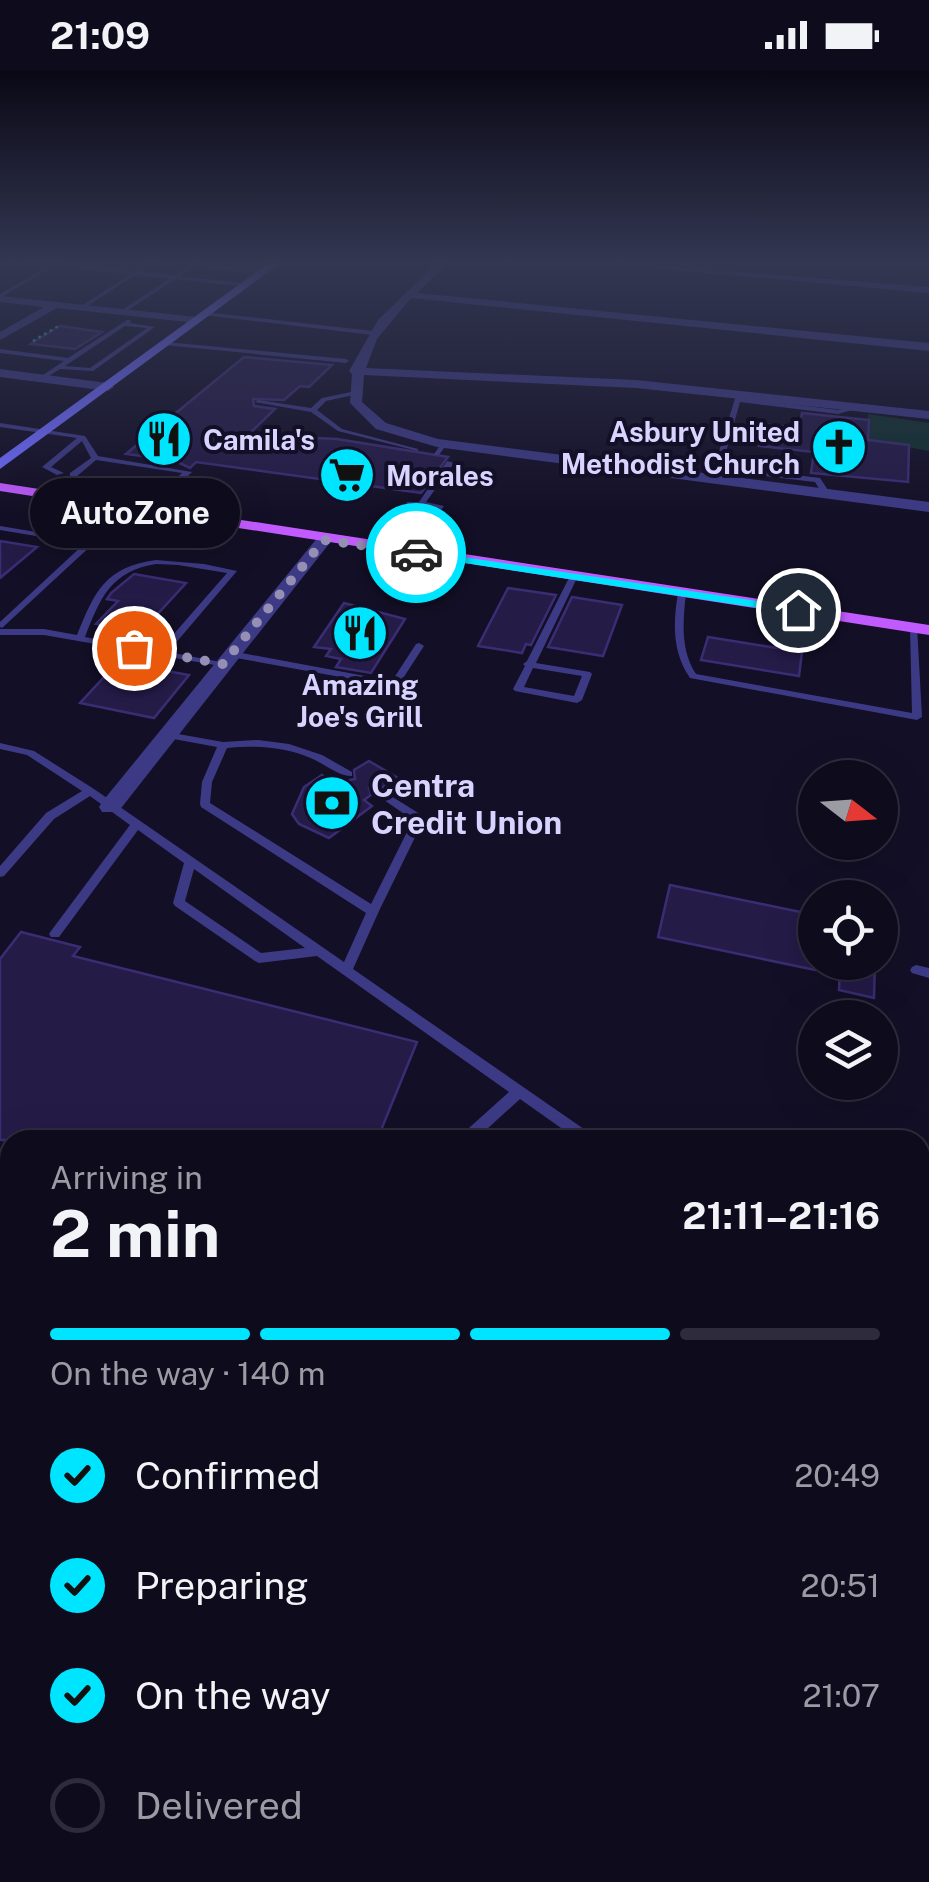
<!DOCTYPE html>
<html lang="en">
<head>
<meta charset="utf-8">
<style>
	body { margin:0; font-family:"Public Sans",sans-serif; background:#171425; color:#f1f3f6; height:100vh; display:flex; flex-direction:column; font-size:38px; white-space:nowrap }
	* { box-sizing:border-box; margin:0 }
	p { font-size:32px; color:#9b9ba3 }
	.icon { flex:none; width:55px; height:55px; fill:none; stroke:currentColor; stroke-width:2; stroke-linecap:round; stroke-linejoin:round }
	.map { position:relative; flex:1; overflow:hidden }
	.side { position:absolute; left:0px; top:1060px; width:930px; height:752px; display:flex; flex-direction:column; background:#0e0b1c; border-radius:30px 30px 0 0; box-shadow:0 10px 40px #0002,0 0 0 2px #2e2b3b }
	.side>* { flex:none }
	.needle { width:65px; rotate:107deg }
	.fabs { position:absolute; left:798px; top:690px; display:grid; gap:20px }
	.fabs a { display:grid; place-items:center; width:100px; height:100px; border-radius:50%; background:#0e0b1c; box-shadow:0 10px 40px #0002,0 0 0 2px #2e2b3b; font-size:50px }
	.pin { position:absolute; display:grid; place-items:center; width:85px; height:85px; color:#fff; margin:-42px; border:5px solid #fff; border-radius:50%; box-shadow:0 2px 10px #0007 }
	.courier { position:absolute; display:grid; place-items:center; width:100px; height:100px; margin:-50px; border:8px solid #00e5ff; border-radius:50%; background:#fff; color:#222; box-shadow:0 2px 12px #0007 }
	.bubble { position:absolute; height:70px; border-radius:35px; background:#0e0b1c; box-shadow:0 10px 40px #0002,0 0 0 2px #2e2b3b; font-size:32px; font-weight:700; line-height:70px; text-align:center }
	.overview em { font-style:normal; font-weight:700 }
	.overview div { display:flex; flex-direction:column-reverse }
	.overview { display:flex; align-items:center; justify-content:space-between; height:170px; padding:0 50px }
	h1 { font-size:65px; font-weight:700; line-height:75px }
	.bar { display:grid; grid-template-columns:repeat(4,1fr); gap:15px 10px; align-content:center; height:120px; padding:0 50px }
	.bar i { height:12px; border-radius:8px; background:#2e2b3b }
	.bar .current { background:#00e5ff }
	.bar p { grid-column:span 4 }
	ol { padding:0 50px; list-style:none }
	li { display:flex; align-items:center; gap:30px; height:110px }
	li p { margin-inline-start:auto }
	li .icon { padding:10px; border-radius:50%; background:#00e5ff; color:#111; stroke-width:4 }
	li:last-child { color:#9b9ba3 }
	li i { width:55px; height:55px; border:5px solid #2e2b3b; border-radius:50% }
	.status { display:flex; justify-content:space-between; align-items:center; height:70px; padding:0 50px; background:#0e0b1c; direction:ltr }
	.status svg { height:28px; fill:currentColor }
	.map>svg:first-child { display:block }
</style>
</head>
<body>
<div class="status"><b>21:09</b><svg viewBox="0 0 49 12"><path d="M0 12V9h3v3zM5 12V6h3v6zM10 12V3h3v9zM15 12V0h3v12zM26 1h20v11H26zM47 4h2v5h-2z"/></svg></div>
<div class="map">
<svg width="929" height="1812" viewBox="0 0 929 1812">
	<rect width="100%" height="100%" fill="#130f26"/>
	<path fill="#12302f" d="M868,344L929,353V381L868,370Z"/>
	<g fill="#241b47" stroke="#3b2d73" stroke-width="2.5">
		<path d="M60,256L102,262L75,279L31,274Z"/>
		<path d="M244,287L332,295L309,317L300,316L284,330L253,329L254,336L275,339L249,364L314,373L318,368L337,369L448,387L421,423L196,392L190,398L173,390L126,384Z"/>
		<path d="M802,343L869,350L868,370L909,375L908,412L811,403L814,382L759,376L764,354L799,358Z"/>
		<path d="M0,471L37,477L0,508Z"/>
		<path d="M134,504L186,513L142,561L96,554L118,531L107,529L111,523Z"/>
		<path d="M508,518L556,525L531,575L526,574L522,583L478,576Z"/>
		<path d="M572,527L622,535L603,586L548,577Z"/>
		<path d="M344,533L405,549L371,603L336,597L341,589L326,586L331,579L314,577Z"/>
		<path d="M708,567L802,582L799,606L701,590Z"/>
		<path d="M118,592L189,605L154,648L80,633Z"/>
		<path d="M369,691L396,707L383,717L369,718L371,725L364,730L372,736L329,768L299,754L292,744L304,717L322,705L335,713L355,709L354,700Z"/>
		<path d="M670,815L815,845V900L658,867Z"/>
		<path d="M21,862L80,877L73,886L417,972L377,1070H0V889Z"/>
		<path d="M840,892H875L874,928L839,920Z"/>
	</g>
	<g fill="none" stroke-linecap="round" stroke-linejoin="round">
		<path stroke="#2fb8b0" stroke-width="2.5" stroke-dasharray="2.5 4" stroke-linecap="butt" d="M33,271L60,255"/>
		<g fill="#3d3a85" fill-rule="evenodd">
			<path d="M7,192H13L0,200V196Z"/>
			<path d="M55,192H61L0,228V224Z"/>
			<path d="M149,192H155L83,239L78,238Z"/>
			<path d="M195,192L266,202L263,204L194,197L124,243L119,242Z"/>
			<path d="M205,242L373,261L376,263L373,265L203,245Z"/>
			<path d="M127,250H131L130,253L155,257L93,301L60,299L42,310L40,307L64,291L0,283V279L68,288ZM125,256L147,258L90,298L65,296Z"/>
			<path d="M166,272L346,289L349,291L346,293L164,275Z"/>
			<path d="M356,321L358,324L326,331L317,340L342,359L418,379V381L338,361L311,342L255,332L258,330L311,338L322,328Z"/>
			<path d="M736,325H740L741,328L838,340L859,336V338L838,344L740,332L722,396L820,408L830,423L829,425H823L815,412L721,401L720,405H714V398Z"/>
			<path d="M0,353L85,366L98,386L192,402L150,443H144V439L182,403L96,390L76,407H70V403L91,388L82,371L51,397L64,403L57,405L42,397L77,368L0,357Z"/>
			<path d="M442,373L447,374L439,385H435L434,384Z"/>
			<path d="M447,391L454,393L426,432L444,436L410,484L403,482L435,438L412,436L381,480H375L374,478L407,432H419Z"/>
			<path d="M0,456L90,471L94,473L2,558L0,557V552L84,474L0,460Z"/>
			<path d="M457,487L464,489L450,513H444L443,511Z"/>
			<path d="M156,490L204,494L237,501L168,582L226,593V597L44,565H0V559H44L77,565C95,521 105,497 156,490ZM156,494L178,495L227,503L159,581L85,567C100,528 111,501 156,494Z"/>
			<path d="M571,504L578,506L536,593L590,602L592,604L582,630L577,633L515,621L513,619L525,596L523,594L527,591ZM533,598L582,606L574,626L524,617Z"/>
			<path d="M682,520L686,523C683,551 680,580 696,604L912,643L910,558L917,556L922,647L917,650L690,608C672,582 673,553 678,523Z"/>
			<path d="M419,573L424,576L398,616L395,617L231,587L226,584L231,581L392,611L416,574Z"/>
			<path d="M167,662L223,672L258,670L289,674L322,685L352,702V706C339,706 327,696 315,690C287,677 258,675 227,678L212,712L210,733L371,834L413,750L371,721L376,718L380,719L423,746L424,749L379,841L353,899L594,1066L596,1070H578L520,1029L475,1070H458L460,1066L509,1022L317,886L259,893L255,891L175,836L173,833L184,793L138,760L59,867H51L49,864L51,861L130,755L90,726L54,749L4,806L0,807V796L46,743L82,721L27,685L0,679V673L34,681L94,719L344,892L366,843L201,737L200,734L202,712L217,677L163,667V663ZM194,799L305,878L261,883L185,831Z"/>
			<path d="M916,895L929,898V908L912,903L910,900L912,897Z"/>
			<path d="M653,1802H675L674,1812H652Z"/>
		</g>
		<g fill="#3d3a85" fill-rule="evenodd">
			<path d="M16,192H52L252,214L247,217Z"/>
			<path d="M438,192H449L417,223L929,273V281L411,228L377,269L366,298L636,310L929,341V349L636,318L364,305L362,332L386,353L438,369L929,432V442L437,377L376,359L350,333L352,304L349,301L378,250Z"/>
			<path d="M613,192L929,217V223L618,195Z"/>
			<path d="M0,226L197,247L203,250L197,253L57,238L0,270V262L44,237L0,232Z"/>
			<path d="M0,299L108,313L114,317L108,321L0,307Z"/>
			<path d="M318,467L332,470L118,742H102L99,737L102,732Z"/>
		</g>
		<path fill="#6f6bff" fill-rule="evenodd" d="M270,192H282L0,399V388Z"/>
		<path fill="#c25bff" fill-rule="evenodd" d="M0,413L929,555V565L0,421Z"/>
	</g>
	<linearGradient id="sky" x2="0" y2="1"><stop stop-color="#0a0815"/><stop offset="0.43" stop-color="#333752"/><stop offset="1" stop-color="#333752" stop-opacity="0"/></linearGradient>
	<rect width="929" height="446" fill="url(#sky)"/>
	<path fill="#00e5ff" d="M416,480L798,537L803,540L798,544L412,485Z"/>
	<g fill="none" stroke-linecap="round" stroke-linejoin="round">
		<path stroke="#948fb3" stroke-width="10" stroke-dasharray="0 18" d="M134,578L223,594L324,470L416,483"/>
	</g>
	<defs>
		<g id="restaurant-disc" transform="scale(2.875)"><circle r="9.5" fill="#00e5ff" stroke="#130f26"/><path d="M-5-6h1v4h1v-4h1v4h1v-4h1v5L-1.5 .5V6h-2V.5L-5-1ZM5-6V6H3V1.5H1.5Q1.5-4 5-6Z" fill="#111"/></g>
		<g id="church-disc" transform="scale(2.875)"><circle r="9.5" fill="#00e5ff" stroke="#130f26"/><path d="M-1.2-6h2.4v3.5h3.3v2.4h-3.3V6h-2.4V-.1h-3.3v-2.4h3.3Z" fill="#111"/></g>
		<g id="supermarket-disc" transform="scale(2.875)"><circle r="9.5" fill="#00e5ff" stroke="#130f26"/><path d="M-6-5.5h2.5l.6 2H6L4.5 2H-2.5L-4.4-4H-6ZM-1.5 3.2a1.3 1.3 0 1 0 .1 0ZM3 3.2a1.3 1.3 0 1 0 .1 0Z" fill="#111"/></g>
		<g id="bank-disc" transform="scale(2.875)"><circle r="9.5" fill="#00e5ff" stroke="#130f26"/><path d="M-6-4H6V4H-6ZM0-2.3a2.3 2.3 0 1 0 0 4.6a2.3 2.3 0 1 0 0-4.6Z" fill="#111"/></g>
	</defs>
	<g fill-rule="evenodd">
		<use href="#restaurant-disc" x="164" y="369"/>
		<use href="#church-disc" x="839" y="377"/>
		<use href="#supermarket-disc" x="347" y="405"/>
		<use href="#restaurant-disc" x="360" y="563"/>
		<use href="#bank-disc" x="332" y="733"/>
	</g>
	<g text-anchor="middle" dominant-baseline="central" stroke-width="8" stroke-linejoin="round" paint-order="stroke">
		<g font-size="28" font-weight="bold" fill="#d9d4ff" stroke="#130f26" text-anchor="start">
			<text x="800" y="361" text-anchor="end">Asbury United<tspan x="800" dy="32">Methodist Church</tspan></text>
			<text x="203" y="369">Camila's</text>
			<text x="386" y="405">Morales</text>
			<text x="360" y="614" text-anchor="middle">Amazing<tspan x="360" dy="32">Joe's Grill</tspan></text>
		</g>
		<g font-size="32" font-weight="bold" fill="#d9d4ff" stroke="#130f26" text-anchor="start">
			<text x="371" y="715">Centra<tspan x="371" dy="37">Credit Union</tspan></text>
		</g>
	</g>
</svg>
<div class="fabs">
<a><svg class="needle" viewBox="-14 -14 28 28"><path d="M0-13l5 13h-10z" fill="#e53935"/><path d="M0 13l5-13h-10z" fill="#9b9ba3"/></svg></a>
<a><svg class="icon" aria-label="locate" viewBox="0 0 24 24"><circle cx="12" cy="12" r="6"/><path d="M12 2v4M12 18v4M2 12h4M18 12h4"/></svg></a>
<a><svg class="icon" aria-label="layers" viewBox="0 0 24 24"><path d="M12 4l9 5-9 5-9-5zM3 14l9 5 9-5"/></svg></a>
</div>
<div class="pin" style="left:134px;top:578px;background:#ea580c"><svg class="icon" aria-label="bag" viewBox="0 0 24 24"><path d="M5 8h14l-1 12H6zM9 8a3 3 0 0 1 6 0"/></svg></div>
<div class="pin" style="left:798px;top:540px;background:#1f2937"><svg class="icon" aria-label="home" viewBox="0 0 24 24"><path d="M3 11l9-7 9 7M6 9v11h12V9"/></svg></div>
<div class="courier" style="left:416px;top:483px"><svg class="icon" aria-label="car" viewBox="0 0 24 24"><path d="M5 17H2v-5l4-1 3-4h7l3 4 3 1v5h-3M9 17h6M6 11h13"/><circle cx="7" cy="17" r="2"/><circle cx="17" cy="17" r="2"/></svg></div>
<div class="bubble" style="left:30px;top:408px;width:210px">AutoZone</div>
<section class="side">
<div class="overview"><div><h1>2 min</h1><p>Arriving in</p></div><em>21:11–21:16</em></div>
<div class="bar"><i class="current"></i><i class="current"></i><i class="current"></i><i></i><p>On the way · 140 m</p></div>
<ol>
<li><svg class="icon" aria-label="check" viewBox="0 0 24 24"><path d="M5 12l5 5 9-10"/></svg>Confirmed<p>20:49</p></li>
<li><svg class="icon" aria-label="check" viewBox="0 0 24 24"><path d="M5 12l5 5 9-10"/></svg>Preparing<p>20:51</p></li>
<li><svg class="icon" aria-label="check" viewBox="0 0 24 24"><path d="M5 12l5 5 9-10"/></svg>On the way<p>21:07</p></li>
<li><i></i>Delivered</li>
</ol>
</section>
</div>
</body>
</html>
